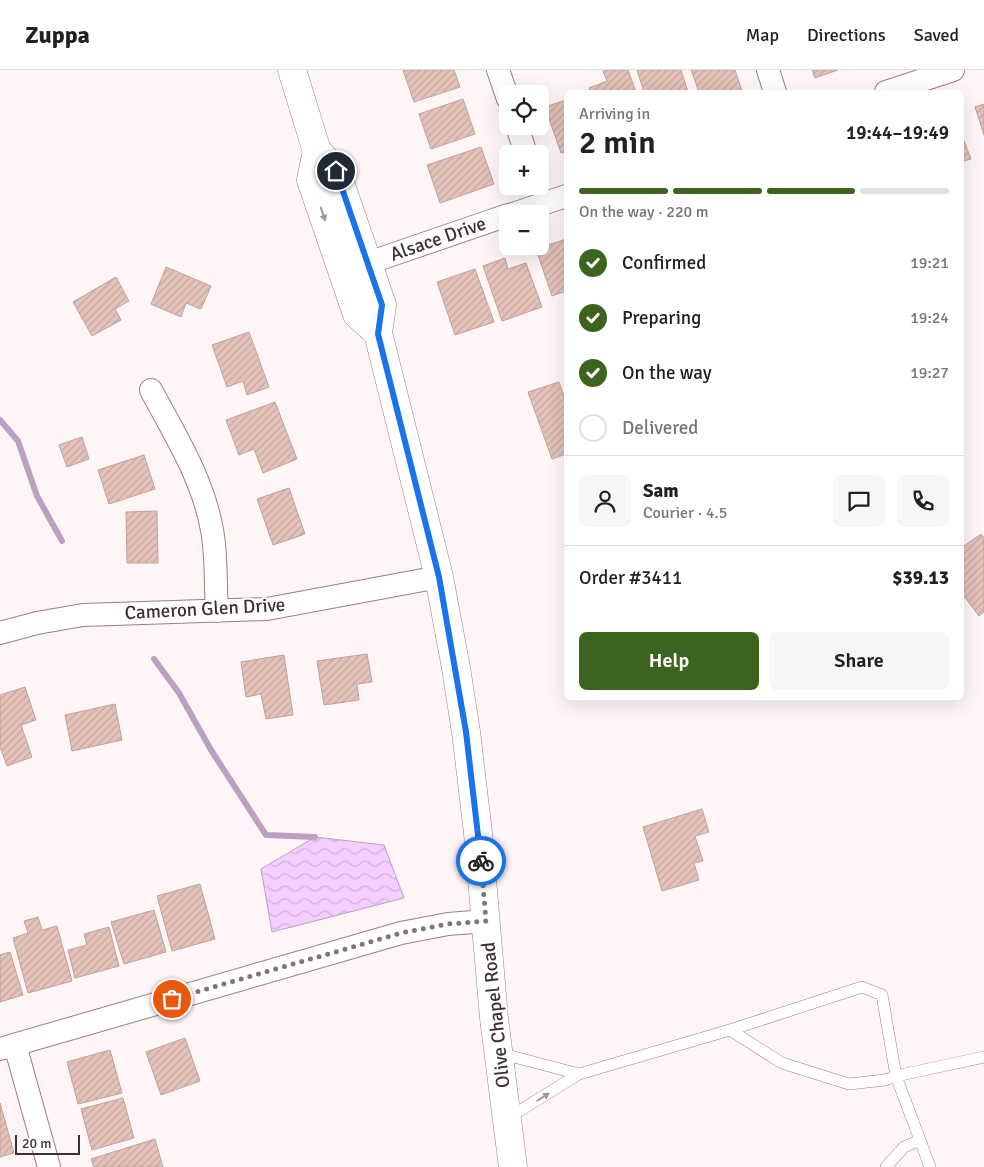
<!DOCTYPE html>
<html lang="en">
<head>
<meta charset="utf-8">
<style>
	body { margin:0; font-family:Signika,sans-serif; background:#f6f6f6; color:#202124; height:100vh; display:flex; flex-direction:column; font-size:19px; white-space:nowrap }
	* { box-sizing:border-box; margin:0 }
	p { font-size:16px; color:#757577 }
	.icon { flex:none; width:28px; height:28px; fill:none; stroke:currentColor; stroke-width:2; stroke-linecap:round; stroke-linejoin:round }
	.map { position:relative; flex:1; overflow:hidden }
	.sheet { position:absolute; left:564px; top:20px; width:400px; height:610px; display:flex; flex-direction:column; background:#fff; border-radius:8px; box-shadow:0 5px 20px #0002 }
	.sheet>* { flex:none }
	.buttons { position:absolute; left:499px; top:15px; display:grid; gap:10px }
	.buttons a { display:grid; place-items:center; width:50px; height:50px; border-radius:8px; background:#fff; box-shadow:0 5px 20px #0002; font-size:25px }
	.scale { position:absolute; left:15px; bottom:12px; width:65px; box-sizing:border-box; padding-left:5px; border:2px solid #3e3032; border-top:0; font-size:14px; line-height:18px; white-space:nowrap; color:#3e3032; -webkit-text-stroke:4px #fff; paint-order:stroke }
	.pin { position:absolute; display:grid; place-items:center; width:42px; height:42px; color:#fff; margin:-21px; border:2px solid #fff; border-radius:50%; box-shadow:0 1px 5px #0007 }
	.courier { position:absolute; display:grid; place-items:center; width:50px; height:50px; margin:-25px; border:4px solid #1a73e8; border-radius:50%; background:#fff; color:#222; box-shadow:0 1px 6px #0007 }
	.summary em { font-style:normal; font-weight:600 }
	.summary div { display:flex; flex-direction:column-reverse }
	.summary { display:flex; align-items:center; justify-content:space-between; height:85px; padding:0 15px }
	h1 { font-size:32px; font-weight:600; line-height:38px }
	.bar { display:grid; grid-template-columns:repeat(4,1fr); gap:8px 5px; align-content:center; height:60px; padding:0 15px }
	.bar i { height:6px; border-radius:4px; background:#e0e0e0 }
	.bar .active { background:#3d641f }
	.bar p { grid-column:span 4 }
	.line { display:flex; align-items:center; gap:12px; padding:0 15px; border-top:1px solid #e0e0e0 }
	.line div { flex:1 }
	.round { display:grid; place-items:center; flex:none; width:52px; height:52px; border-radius:8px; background:#f6f6f6 }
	ol { padding:0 15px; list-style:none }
	li { display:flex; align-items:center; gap:15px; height:55px }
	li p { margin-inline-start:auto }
	li .icon { padding:5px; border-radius:50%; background:#3d641f; color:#fff; stroke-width:4 }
	li:last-child { color:#757577 }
	li i { width:28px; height:28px; border:2px solid #e0e0e0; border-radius:50% }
	.button { display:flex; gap:10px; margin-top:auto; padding:10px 15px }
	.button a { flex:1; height:58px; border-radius:8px; background:#3d641f; color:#fff; font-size:20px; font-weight:600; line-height:58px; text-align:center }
	.button a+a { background:#f6f6f6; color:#202124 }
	header { display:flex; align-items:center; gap:30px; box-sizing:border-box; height:70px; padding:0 25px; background:#fff; border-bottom:1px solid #e0e0e0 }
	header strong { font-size:24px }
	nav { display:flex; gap:28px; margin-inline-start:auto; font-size:18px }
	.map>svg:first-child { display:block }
</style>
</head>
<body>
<header>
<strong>Zuppa</strong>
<nav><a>Map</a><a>Directions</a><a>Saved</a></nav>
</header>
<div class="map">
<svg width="984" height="1097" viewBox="0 0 984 1097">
	<defs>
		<pattern id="water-waves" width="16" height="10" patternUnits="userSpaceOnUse" patternTransform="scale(1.25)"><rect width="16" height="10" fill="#f4cefe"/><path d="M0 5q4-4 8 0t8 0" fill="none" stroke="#d2b1da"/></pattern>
		<pattern id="building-hatch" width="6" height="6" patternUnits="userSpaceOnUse" patternTransform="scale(1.25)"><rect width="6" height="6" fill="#e4c2b9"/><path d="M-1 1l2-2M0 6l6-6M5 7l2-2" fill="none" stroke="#c5a7a0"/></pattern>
	</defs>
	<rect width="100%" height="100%" fill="#fdf5f6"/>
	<path fill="url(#water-waves)" stroke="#bd9fc1" d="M315,767L384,775L404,828L272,862L261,799Z"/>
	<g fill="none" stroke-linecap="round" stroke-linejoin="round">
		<g stroke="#bd9fc1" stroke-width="6">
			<path d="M0,350L18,371L37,426L62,471"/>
			<path d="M154,589L179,623L211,680L266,765L315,767"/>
		</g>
	</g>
	<g fill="url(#building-hatch)" stroke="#c1a199">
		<path d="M403,0H454L460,17L414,32Z"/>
		<path d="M606,0H628L636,22H591L589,18L607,11L603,1Z"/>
		<path d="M637,0H681L688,22H644Z"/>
		<path d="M691,0H735L742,21L699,22Z"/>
		<path d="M812,0H838L815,8Z"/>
		<path d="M463,29L475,64L431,79L419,44Z"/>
		<path d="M566,30V82L561,83L545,37Z"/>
		<path d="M984,34V65L975,37Z"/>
		<path d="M961,63L971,89L961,92Z"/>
		<path d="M481,77L494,114L440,133L427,95Z"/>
		<path d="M566,169V221L552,226L536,179Z"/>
		<path d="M505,188L508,199L526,193L542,237L502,251L483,196Z"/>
		<path d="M166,197L211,216L201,239L186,233L181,247L151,234Z"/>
		<path d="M475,199L494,252L455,265L437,212Z"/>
		<path d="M116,207L129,231L115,239L121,250L92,266L73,232Z"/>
		<path d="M249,262L269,317L247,325L243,311L227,317L212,275Z"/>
		<path d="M559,312L566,333V384L552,389L528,322Z"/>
		<path d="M275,332L297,389L263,403L254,379L239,385L226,350Z"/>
		<path d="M82,367L89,389L67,397L59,375Z"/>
		<path d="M144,385L155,419L109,434L98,400Z"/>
		<path d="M289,418L305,464L273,475L257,429Z"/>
		<path d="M157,441L158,493H127L126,442Z"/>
		<path d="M981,464L984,468V542L979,546L961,522V478Z"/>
		<path d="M367,584L372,612L357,614L359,630L324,635L317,591Z"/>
		<path d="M284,585L293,645L266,649L261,624L246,627L241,592Z"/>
		<path d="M25,617L36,650L21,655L32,687L7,696L0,677V625Z"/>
		<path d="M115,634L122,670L72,681L65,645Z"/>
		<path d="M702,739L709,762L695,766L703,791L694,793L699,810L662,821L643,757Z"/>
		<path d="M200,814L215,869L172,881L157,826Z"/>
		<path d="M154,840L166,882L124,894L111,852Z"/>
		<path d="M38,847L42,860L57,856L72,911L28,923L13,868L28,863L24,851Z"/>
		<path d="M109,857L119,896L75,908L68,880L87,875L84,864Z"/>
		<path d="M10,882L23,925L0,932V885Z"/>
		<path d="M185,968L200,1011L161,1025L146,982Z"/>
		<path d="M110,980L122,1023L78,1034L67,992Z"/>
		<path d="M123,1028L134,1068L92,1080L81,1039Z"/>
		<path d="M0,1033L14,1083L0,1087Z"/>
		<path d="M155,1069L163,1097H94L91,1089Z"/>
	</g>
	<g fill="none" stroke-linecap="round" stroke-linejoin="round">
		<g stroke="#9e7d82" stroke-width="12">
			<g id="lane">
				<path d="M730,960L862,917L882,925L896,1006L920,1070L904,1077L886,1097"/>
				<path d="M499,983L579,1004"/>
				<path d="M508,1048L579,1004L730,960L782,993L849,1014L885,1010L896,1006L984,987"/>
				<path d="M920,1070L930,1097"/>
			</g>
		</g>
		<g stroke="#9e7d82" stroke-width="24">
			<g id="street">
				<path d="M498,0L508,29"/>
				<path d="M768,0L775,22"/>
				<path d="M886,22L953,0"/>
				<path d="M517,56L526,84"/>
				<path d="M513,144L566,126"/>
				<path d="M368,193L508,145"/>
				<path d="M151,320C175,365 203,409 212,460C217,486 215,514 217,541"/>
				<path d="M0,563L37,553L83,545L267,539L439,507"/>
				<path d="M15,975L49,1097"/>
				<path d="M0,979L401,863L448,854L486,851"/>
			</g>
		</g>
		<g stroke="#9e7d82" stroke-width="29">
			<g id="secondary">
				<path d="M292,0L317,81L336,101L382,235L378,263L439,507L456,598L466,662L478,763L494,948L513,1097"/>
				<path d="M317,81L311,110L357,244L378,263"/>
			</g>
		</g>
		<use href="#lane" stroke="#fff" stroke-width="11"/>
		<use href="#street" stroke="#fff" stroke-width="22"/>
		<use href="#secondary" stroke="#fff" stroke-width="28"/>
	</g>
	<defs><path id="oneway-solid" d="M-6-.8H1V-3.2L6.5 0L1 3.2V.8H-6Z" transform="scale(1.25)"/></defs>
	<g fill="#9e9898">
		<use href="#oneway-solid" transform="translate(323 144) rotate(71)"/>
		<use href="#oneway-solid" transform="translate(543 1027) rotate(-32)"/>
	</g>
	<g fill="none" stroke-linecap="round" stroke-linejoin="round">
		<path stroke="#817577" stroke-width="5" stroke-dasharray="0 9" d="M172,929L401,863L448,854L486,851L481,791"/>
		<path stroke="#1a73e8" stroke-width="6" d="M336,101L382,235L378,264L439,507L466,662L481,791"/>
	</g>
	<g text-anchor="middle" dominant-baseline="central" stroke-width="4" stroke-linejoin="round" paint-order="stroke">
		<g font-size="19" fill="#3e3032" stroke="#fff">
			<text transform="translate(438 169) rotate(-19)">Alsace Drive</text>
			<text transform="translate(205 539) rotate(-3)">Cameron Glen Drive</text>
			<text transform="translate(496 945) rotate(-96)">Olive Chapel Road</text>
		</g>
	</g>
</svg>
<div class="buttons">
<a><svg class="icon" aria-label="locate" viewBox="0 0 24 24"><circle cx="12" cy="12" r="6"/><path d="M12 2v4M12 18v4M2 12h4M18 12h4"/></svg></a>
<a>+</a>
<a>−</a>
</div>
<div class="scale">20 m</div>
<div class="pin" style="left:172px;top:929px;background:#ea580c"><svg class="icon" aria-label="bag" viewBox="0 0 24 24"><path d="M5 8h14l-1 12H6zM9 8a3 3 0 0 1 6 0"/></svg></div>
<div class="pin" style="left:336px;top:101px;background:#1f2937"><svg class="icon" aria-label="home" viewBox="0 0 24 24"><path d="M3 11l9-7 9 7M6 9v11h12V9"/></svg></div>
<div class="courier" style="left:481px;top:791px"><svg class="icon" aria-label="bike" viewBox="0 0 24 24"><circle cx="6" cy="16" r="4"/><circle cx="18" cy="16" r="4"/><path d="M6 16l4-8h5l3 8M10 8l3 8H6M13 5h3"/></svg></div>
<section class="sheet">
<div class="summary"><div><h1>2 min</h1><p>Arriving in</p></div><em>19:44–19:49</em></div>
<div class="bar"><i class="active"></i><i class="active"></i><i class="active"></i><i></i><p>On the way · 220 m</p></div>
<ol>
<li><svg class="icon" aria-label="check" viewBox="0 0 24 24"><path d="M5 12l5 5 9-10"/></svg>Confirmed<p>19:21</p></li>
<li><svg class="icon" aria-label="check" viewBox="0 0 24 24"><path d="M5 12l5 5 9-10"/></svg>Preparing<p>19:24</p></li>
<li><svg class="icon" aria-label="check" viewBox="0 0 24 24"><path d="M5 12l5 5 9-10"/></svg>On the way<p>19:27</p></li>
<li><i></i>Delivered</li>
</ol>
<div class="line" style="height:90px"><a class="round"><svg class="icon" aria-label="person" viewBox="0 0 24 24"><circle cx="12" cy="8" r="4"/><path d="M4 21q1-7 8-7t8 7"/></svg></a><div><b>Sam</b><p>Courier · 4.5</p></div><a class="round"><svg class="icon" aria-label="chat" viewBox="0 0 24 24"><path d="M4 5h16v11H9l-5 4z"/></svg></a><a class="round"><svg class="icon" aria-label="phone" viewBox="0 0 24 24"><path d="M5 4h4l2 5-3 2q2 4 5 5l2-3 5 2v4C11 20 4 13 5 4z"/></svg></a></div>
<div class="line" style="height:65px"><div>Order #3411</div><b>$39.13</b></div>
<div class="button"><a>Help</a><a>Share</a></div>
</section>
</div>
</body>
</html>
